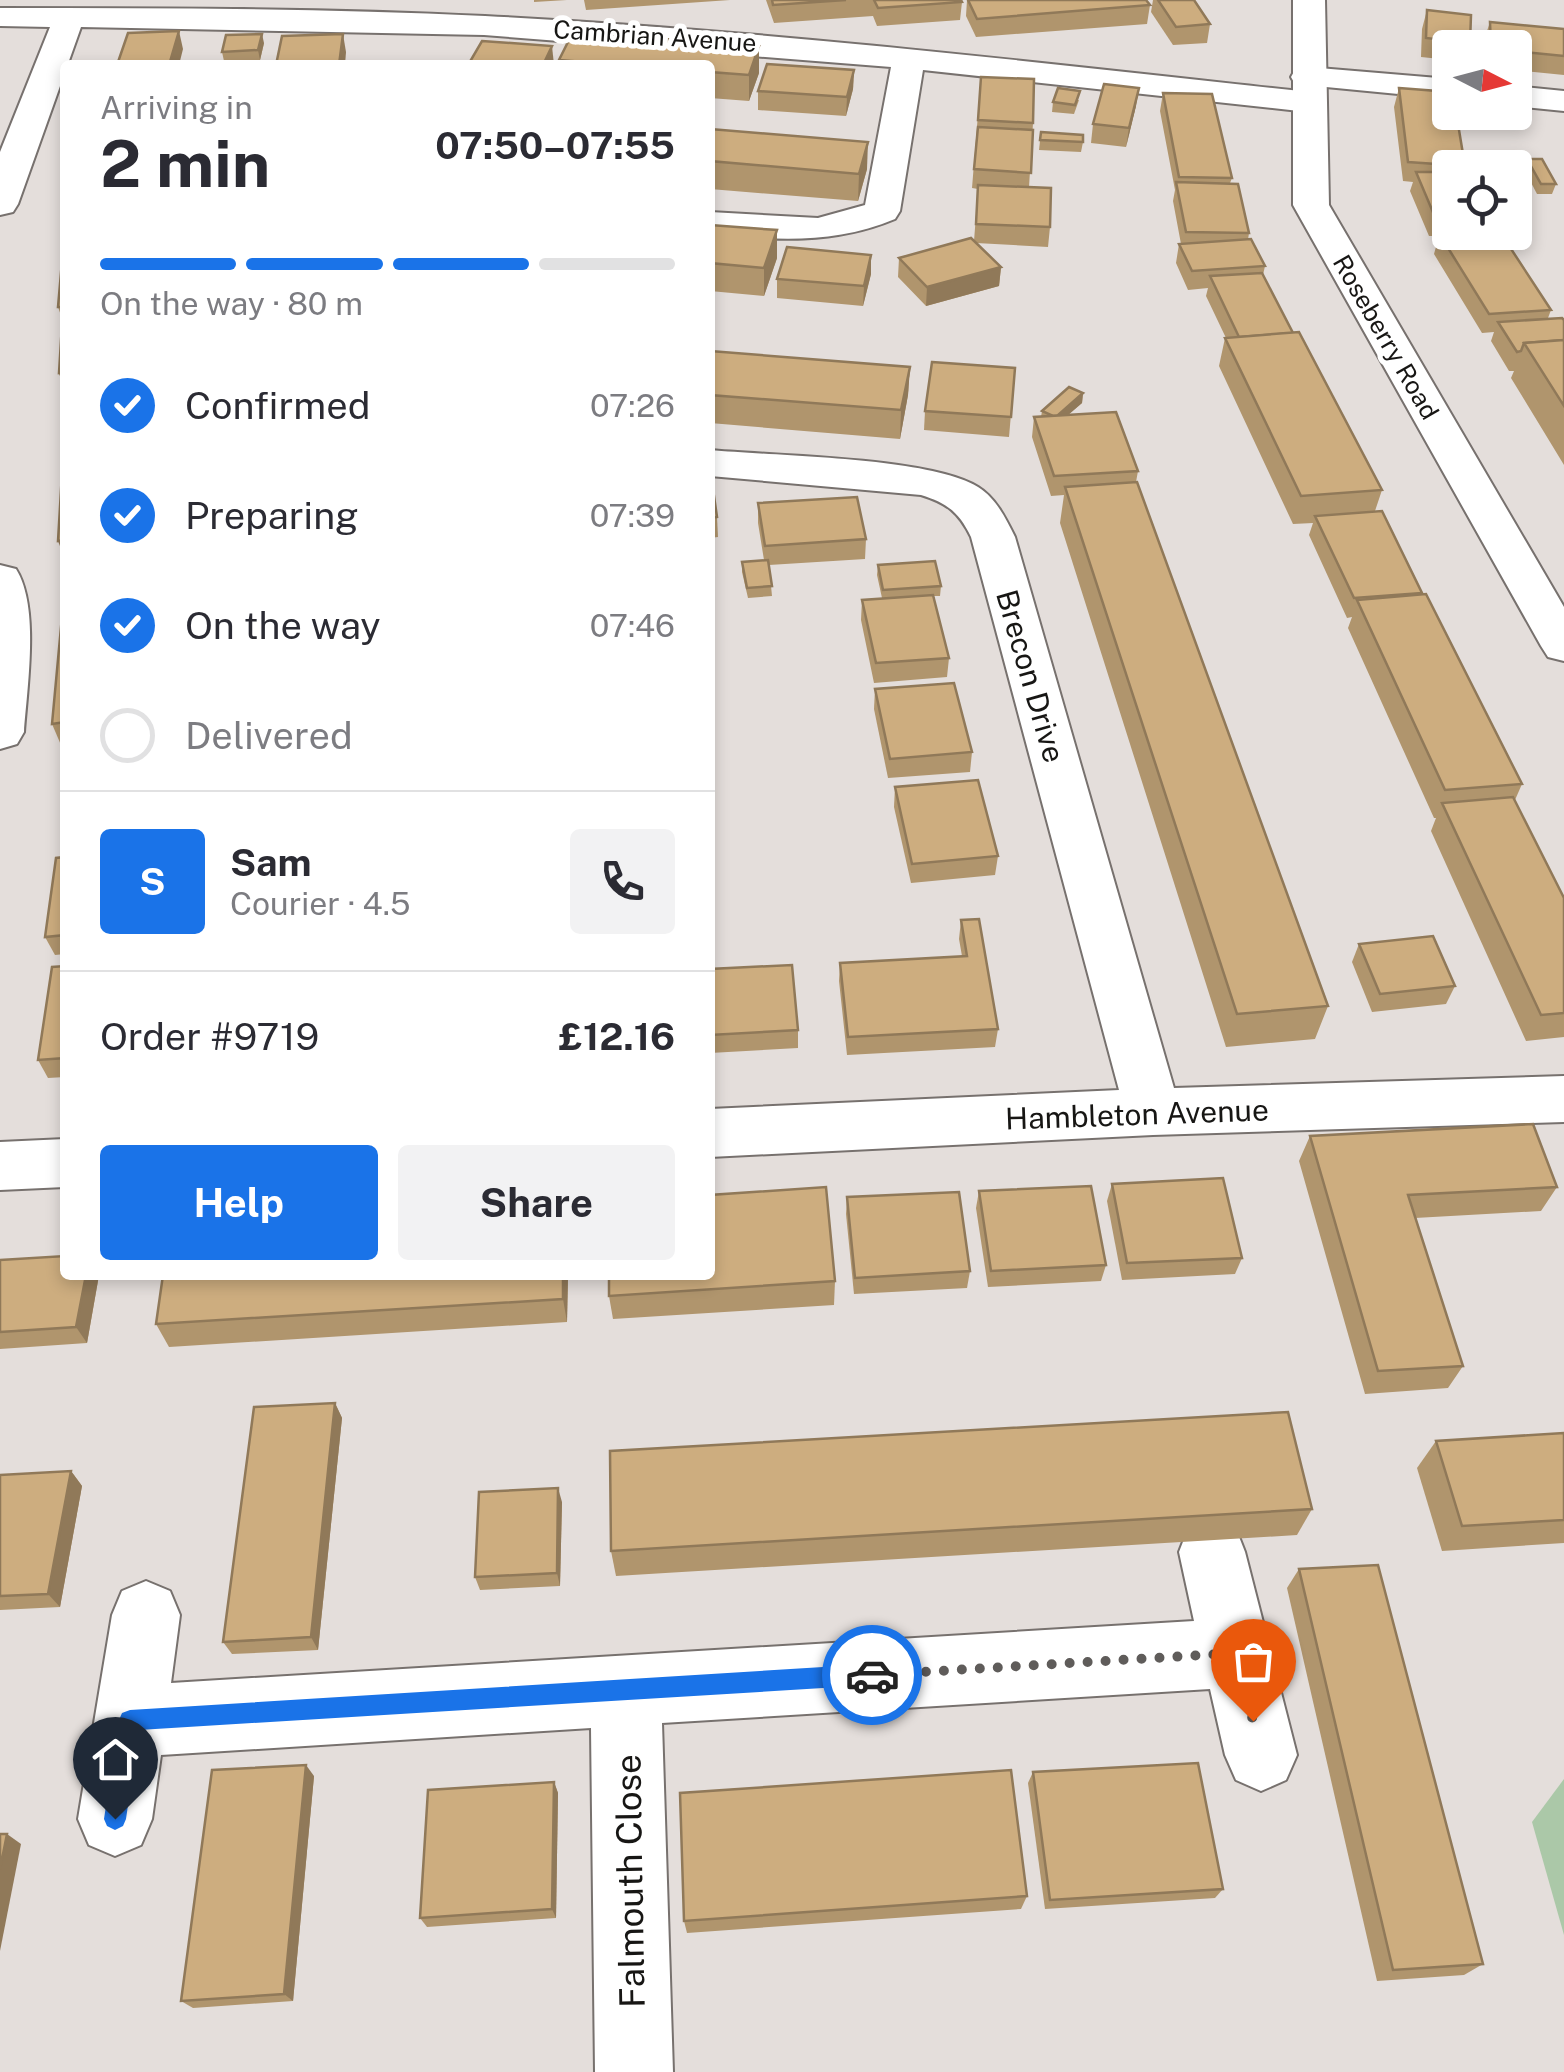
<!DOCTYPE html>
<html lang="en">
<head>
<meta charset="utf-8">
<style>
	body { margin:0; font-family:"Public Sans",sans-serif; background:#f2f2f3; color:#2b2b33; height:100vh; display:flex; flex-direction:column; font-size:38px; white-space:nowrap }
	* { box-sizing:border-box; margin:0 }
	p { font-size:32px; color:#7c7c81 }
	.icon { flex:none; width:55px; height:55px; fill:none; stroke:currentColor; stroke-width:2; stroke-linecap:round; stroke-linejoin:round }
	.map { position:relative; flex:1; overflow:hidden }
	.drawer { position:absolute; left:60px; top:60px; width:655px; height:1220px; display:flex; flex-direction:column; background:#fff; border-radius:10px; box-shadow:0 5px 15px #0003 }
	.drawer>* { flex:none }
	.needle { width:65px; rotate:96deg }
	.tools { position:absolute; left:1432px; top:30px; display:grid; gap:20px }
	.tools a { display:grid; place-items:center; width:100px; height:100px; border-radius:10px; background:#fff; box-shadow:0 5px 15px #0003; font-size:50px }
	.pin { position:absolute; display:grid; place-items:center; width:85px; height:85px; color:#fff; margin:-102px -42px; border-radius:50% 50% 50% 0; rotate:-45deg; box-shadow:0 0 10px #0007 }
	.pin .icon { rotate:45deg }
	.courier { position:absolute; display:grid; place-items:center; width:100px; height:100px; margin:-50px; border:8px solid #1a73e8; border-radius:50%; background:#fff; color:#222; box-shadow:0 2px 12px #0007 }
	.overview em { font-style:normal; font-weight:700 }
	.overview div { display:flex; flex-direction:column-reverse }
	.overview { display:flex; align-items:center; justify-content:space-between; height:170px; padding:0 40px }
	h1 { font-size:65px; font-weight:700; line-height:75px }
	.bar { display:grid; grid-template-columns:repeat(4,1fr); gap:15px 10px; align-content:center; height:120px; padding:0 40px }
	.bar i { height:12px; border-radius:8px; background:#e1e1e2 }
	.bar .active { background:#1a73e8 }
	.bar p { grid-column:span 4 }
	.line { display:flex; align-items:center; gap:25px; padding:0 40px; border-top:2px solid #e1e1e2 }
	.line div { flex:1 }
	.round { display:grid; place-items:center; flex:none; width:105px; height:105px; border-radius:10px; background:#f2f2f3 }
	ol { padding:0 40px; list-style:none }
	li { display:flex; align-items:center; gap:30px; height:110px }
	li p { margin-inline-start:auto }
	li .icon { padding:10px; border-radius:50%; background:#1a73e8; color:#fff; stroke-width:4 }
	li:last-child { color:#7c7c81 }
	li i { width:55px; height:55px; border:5px solid #e1e1e2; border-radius:50% }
	.button { display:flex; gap:20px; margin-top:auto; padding:20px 40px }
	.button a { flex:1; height:115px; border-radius:10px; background:#1a73e8; color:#fff; font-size:40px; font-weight:700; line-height:115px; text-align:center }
	.button a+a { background:#f2f2f3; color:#2b2b33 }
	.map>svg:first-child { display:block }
</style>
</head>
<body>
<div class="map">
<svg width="1564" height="2072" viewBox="0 0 1564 2072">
	<rect width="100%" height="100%" fill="#e4dedb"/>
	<path fill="#abc8a8" d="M1564,1779V1935L1532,1822Z"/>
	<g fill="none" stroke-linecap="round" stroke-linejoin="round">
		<g stroke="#77716e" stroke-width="4">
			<g id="minor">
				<path d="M0,8C162,8 324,8 485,16C761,30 1034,62 1308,92L1320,95L1325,102L1320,109L1308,112L923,70L900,211L895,219C833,245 775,240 710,234V212L818,218L865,205L891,67L484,35L81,27L18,204L13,212L0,215V152L50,27L0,26Z"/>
				<path d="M1307,67L1450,79V99L1295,84L1291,77L1295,70Z"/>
				<path d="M1515,86L1564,91V111L1515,106Z"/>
				<path d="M710,450C773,456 930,457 978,487C996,498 1006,519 1015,537L1174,1088L1564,1076V1122L1153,1135L710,1157V1109L1119,1090L971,537C959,512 947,503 921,495L710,476Z"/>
				<path d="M0,565L16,569C40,607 27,688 24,732L17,744L0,749Z"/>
				<path d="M65,1139V1187L0,1190V1142Z"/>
				<path d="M1212,1519L1236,1529L1245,1552L1297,1755L1286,1780L1261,1791L1236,1780L1225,1755L1210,1689L662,1723L673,2072H595L591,1728L161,1755L152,1819L141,1845L115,1856L89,1845L78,1819L112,1615L122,1591L146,1581L170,1591L180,1615L171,1683L1194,1621L1179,1552L1188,1529Z"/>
			</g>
		</g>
		<g stroke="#77716e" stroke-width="4">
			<path id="tertiary" d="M1293,0H1325L1329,205L1564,607V661L1548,657L1541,646L1293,205Z"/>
		</g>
		<use href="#minor" fill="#fff" fill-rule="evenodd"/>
		<use href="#tertiary" fill="#fff" fill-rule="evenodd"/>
	</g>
	<g fill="#b0956d">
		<path d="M534,0H567L534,2Z"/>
		<path d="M584,0H730L586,10Z"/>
		<path d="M766,0H961L962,2L960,20L877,26L873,16L774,23Z"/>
		<path d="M967,0H1146L1150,5L1147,24L976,37L966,16Z"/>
		<path d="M1153,0H1194L1210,24L1207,43L1173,45L1151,12Z"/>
		<path d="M1427,10L1470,43L1469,48H1450V60L1421,57L1422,29Z"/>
		<path d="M1490,22L1564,29V75L1515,70V48H1485L1484,40Z"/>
		<path d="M264,43L260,60L224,61L222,52Z"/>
		<path d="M759,46V73L749,101L710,98V65H559V60Z"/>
		<path d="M854,70L853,89L846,116L758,110V91Z"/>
		<path d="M981,77L1033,123L1029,187L1050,227L1048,247L976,243L1001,267L999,286L926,306L898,277L899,258L974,241L978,189L972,188Z"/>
		<path d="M1399,88L1465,166L1450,168V232H1500L1551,310L1548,318L1564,320V465L1511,378L1514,371H1509L1491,341L1494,332L1482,333L1434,254L1439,236H1429L1410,191L1413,182L1403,181L1394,107Z"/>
		<path d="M1163,93L1232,178L1230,183L1249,233L1248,240L1265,266L1263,275L1293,333L1382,490L1375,511L1422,593L1522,784L1515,800L1564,898V1037L1526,1041L1431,831L1436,818H1434L1348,628L1352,617L1347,618L1309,535L1313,523L1293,524L1219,366L1225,338H1226L1206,296L1208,288L1188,290L1176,263L1179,244H1181L1173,201L1175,190L1160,111Z"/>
		<path d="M1079,100L1074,114L1052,112L1053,102Z"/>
		<path d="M1136,106L1126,147L1091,143L1093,124Z"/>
		<path d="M710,129L867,169L858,201L710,189Z"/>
		<path d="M1041,132L1083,142L1081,152L1039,150Z"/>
		<path d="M1527,159L1556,184L1552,194H1537L1524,169Z"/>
		<path d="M710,225L777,230V258L764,296L710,291Z"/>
		<path d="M871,255V274L863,306L777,298V279Z"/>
		<path d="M65,261V391L59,373L64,324L58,307Z"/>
		<path d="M710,351L910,367L908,395L900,439L710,423Z"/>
		<path d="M1015,368L1009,437L924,430L925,411Z"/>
		<path d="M1083,393L1082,403L1068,415L1138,471L1136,482L1328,1006L1315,1039L1226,1047L1060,523L1064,495L1051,496L1032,437L1034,417H1041L1042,411Z"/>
		<path d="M710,489L717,517L718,537L710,538Z"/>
		<path d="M758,503L866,539L865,559L769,565L772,596L748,598L742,572V562L764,560L758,523Z"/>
		<path d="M878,565L941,586L940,596H933L949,658L947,677L874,683L861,620L862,600L882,598L877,575Z"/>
		<path d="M65,584V752H64L52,724Z"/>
		<path d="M875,689L972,752L970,772L888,778L874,709Z"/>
		<path d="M895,787L998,856L995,875L911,883L894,807Z"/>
		<path d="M65,857V954L55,955L45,937Z"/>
		<path d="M961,920L998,1029L995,1047L847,1055L839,981L840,963L962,956L959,939Z"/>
		<path d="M1359,944L1455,986L1446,1004L1372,1012L1352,962Z"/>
		<path d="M65,966V1077L48,1078L38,1060Z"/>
		<path d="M710,969L798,1030V1048L710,1053Z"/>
		<path d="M1310,1136L1557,1187L1541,1211L1415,1218L1463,1366L1448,1388L1365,1394L1299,1161Z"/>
		<path d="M1112,1184L1242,1258L1235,1274L1122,1280L1107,1201Z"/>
		<path d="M979,1191L1106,1265L1101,1281L988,1287L976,1208Z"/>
		<path d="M847,1197L970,1271L967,1288L854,1294L846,1214Z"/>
		<path d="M0,1260L65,1275H99L87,1343L0,1349Z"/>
		<path d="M163,1275H568L567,1322L169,1347L156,1324Z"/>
		<path d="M835,1281L834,1305L613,1319L609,1296Z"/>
		<path d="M335,1403L342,1418L318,1650L232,1654L223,1642Z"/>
		<path d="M1564,1433V1543L1442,1551L1417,1468L1436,1441Z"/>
		<path d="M71,1471L82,1486L60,1607L0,1610V1475Z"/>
		<path d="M562,1502L560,1586L480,1590L475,1577Z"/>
		<path d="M1312,1509L1297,1535L616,1576L611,1551Z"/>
		<path d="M1299,1569L1483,1964L1464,1975L1377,1981L1287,1588Z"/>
		<path d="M1033,1772L1223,1889L1215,1898L1045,1909L1028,1783Z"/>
		<path d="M314,1776L293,2001L193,2008L181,2001Z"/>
		<path d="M554,1782L558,1793L556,1918L427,1927L420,1918Z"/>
		<path d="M1027,1896L1021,1909L687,1933L684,1921Z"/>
	</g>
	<g fill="#907959">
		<path d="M179,31L183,49L179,65H169Z"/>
		<path d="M262,34L264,43L260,60L258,50Z"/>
		<path d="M343,34L346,52L345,65H339Z"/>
		<path d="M552,46L554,65H543Z"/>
		<path d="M759,46V73L749,101V75Z"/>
		<path d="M854,70L853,89L846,116L847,97Z"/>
		<path d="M1139,88L1136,106L1126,147L1129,128Z"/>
		<path d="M868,142L867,169L858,201L859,174Z"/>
		<path d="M777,230V258L764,296V268Z"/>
		<path d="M871,255V274L863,306L864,286Z"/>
		<path d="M1001,267L999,286L926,306L927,287Z"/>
		<path d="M910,367L908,395L900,439L901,410Z"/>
		<path d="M65,372V391L59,373Z"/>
		<path d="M1083,393L1082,403L1054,427L1056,417Z"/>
		<path d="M65,540V559L58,541Z"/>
		<path d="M86,1275H99L87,1343L76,1327Z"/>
		<path d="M563,1275H568L567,1322L563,1299Z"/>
		<path d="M335,1403L342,1418L318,1650L311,1637Z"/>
		<path d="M71,1471L82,1486L60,1607L48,1594Z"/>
		<path d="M558,1488L562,1502L560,1586L557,1573Z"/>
		<path d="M306,1765L314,1776L293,2001L284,1994Z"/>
		<path d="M554,1782L558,1793L556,1918L552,1909Z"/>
		<path d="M7,1834L21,1844L0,1951V1869Z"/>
	</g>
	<g fill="#cdad7f" stroke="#907959" stroke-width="2.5">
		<path d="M772,0H846L773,5Z"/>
		<path d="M874,0H961L962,2L878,8Z"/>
		<path d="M968,0H1146L1150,5L977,19Z"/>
		<path d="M1158,0H1194L1210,24L1176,27Z"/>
		<path d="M1427,10L1471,15L1470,43L1426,38Z"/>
		<path d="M1490,22L1564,29V56L1515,51V48H1491Z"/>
		<path d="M179,31L169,65H117L128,33Z"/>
		<path d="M573,32L759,46L749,75L710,72V65H621L559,60Z"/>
		<path d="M262,34L258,50L222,52L226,35Z"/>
		<path d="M343,34L339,65H276L282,36Z"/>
		<path d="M482,41L552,46L543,65H468Z"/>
		<path d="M767,64L854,70L847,97L758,91Z"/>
		<path d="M981,77L1034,79L1033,123L978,120Z"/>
		<path d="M1104,84L1139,88L1129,128L1093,124Z"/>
		<path d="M1058,88L1080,91L1075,105L1053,102Z"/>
		<path d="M1399,88L1450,92V112H1456L1465,166L1408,162Z"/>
		<path d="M1163,93L1212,94L1232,178L1179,177Z"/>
		<path d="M978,127L1033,130L1031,173L974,169Z"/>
		<path d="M710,129L868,142L859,174L710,161Z"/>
		<path d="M1041,132L1083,135V142L1040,140Z"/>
		<path d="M1527,159H1542L1556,184H1541Z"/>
		<path d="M1416,172H1450V217H1435Z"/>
		<path d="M1176,182L1238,184L1249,233L1186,232Z"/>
		<path d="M978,185L1051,188L1050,227L976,224Z"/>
		<path d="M710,225L777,230L764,268L710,263Z"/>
		<path d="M1482,232H1500L1551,310L1489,314L1440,235Z"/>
		<path d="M971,238L1001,267L927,287L899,258Z"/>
		<path d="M1251,239L1265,266L1192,271L1179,244Z"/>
		<path d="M787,247L871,255L864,286L777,279Z"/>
		<path d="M62,261H65V307H58Z"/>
		<path d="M1262,273L1293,333L1239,337L1210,276Z"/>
		<path d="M1562,318L1564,320V340L1524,343L1521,351L1517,352L1498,322Z"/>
		<path d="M62,324H65V372L59,373Z"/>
		<path d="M1299,332L1382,490L1301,496L1225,338Z"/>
		<path d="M1564,340V406L1524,343Z"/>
		<path d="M710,351L910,367L901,410L710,395Z"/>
		<path d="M932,362L1015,368L1011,417L925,411Z"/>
		<path d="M1069,387L1083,393L1057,416H1053L1042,411Z"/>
		<path d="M1116,412L1138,471L1054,476L1034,417Z"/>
		<path d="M65,422V540L58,541Z"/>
		<path d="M1137,482L1328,1006L1237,1014L1065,487Z"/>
		<path d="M710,489H713L717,517L710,518Z"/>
		<path d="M857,497L866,539L765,546L758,503Z"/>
		<path d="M1382,511L1422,593L1354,598L1315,516Z"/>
		<path d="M768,560L772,586L747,588L742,562Z"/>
		<path d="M935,561L941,586L883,590L878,565Z"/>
		<path d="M65,584V722L52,724Z"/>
		<path d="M1426,594L1522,784L1445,790L1357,600Z"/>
		<path d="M933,595L949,658L876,663L862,600Z"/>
		<path d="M954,683L972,752L890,759L875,689Z"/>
		<path d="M978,780L998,856L912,864L895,787Z"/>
		<path d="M1513,797L1564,898V1013L1541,1015L1442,803Z"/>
		<path d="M65,857V935L45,937L56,858Z"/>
		<path d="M979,919L998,1029L848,1037L840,963L967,956L961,920Z"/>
		<path d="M1433,936L1455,986L1380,994L1359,944Z"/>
		<path d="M792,965L798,1030L710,1035V969Z"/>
		<path d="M65,966V1058L38,1060L52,967Z"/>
		<path d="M1533,1124L1557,1187L1408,1195L1463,1366L1378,1371L1310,1136Z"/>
		<path d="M1223,1178L1242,1258L1127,1263L1112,1184Z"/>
		<path d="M1091,1186L1106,1265L991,1271L979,1191Z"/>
		<path d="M826,1187L835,1281L609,1296V1275H710V1195Z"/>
		<path d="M959,1192L970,1271L855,1278L847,1197Z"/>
		<path d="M65,1256V1275H86L76,1327L0,1332V1260Z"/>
		<path d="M163,1275H563V1299L156,1324Z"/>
		<path d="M335,1403L311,1637L223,1642L254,1407Z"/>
		<path d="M1288,1412L1312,1509L611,1551L610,1451Z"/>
		<path d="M1564,1433V1520L1462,1526L1436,1441Z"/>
		<path d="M71,1471L48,1594L0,1596V1475Z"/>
		<path d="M558,1488L557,1573L475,1577L479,1492Z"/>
		<path d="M1378,1565L1483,1964L1393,1970L1299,1569Z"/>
		<path d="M1198,1763L1223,1889L1050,1900L1033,1772Z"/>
		<path d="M306,1765L284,1994L181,2001L212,1770Z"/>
		<path d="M1011,1770L1027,1896L684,1921L680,1793Z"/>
		<path d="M554,1782L552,1909L420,1918L428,1790Z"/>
		<path d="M0,1834H7L0,1869Z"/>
	</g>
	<path fill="#1a73e8" d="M872,1664L880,1667L883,1675L880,1682L872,1685L139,1730L126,1819L123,1826L115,1830L107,1826L104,1819L119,1720L122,1713L130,1710Z"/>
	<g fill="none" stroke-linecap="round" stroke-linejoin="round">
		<path stroke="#5f5c5a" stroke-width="10" stroke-dasharray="0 18" d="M872,1675L1237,1653L1253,1721"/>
	</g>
	<g text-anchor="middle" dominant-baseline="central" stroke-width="10" stroke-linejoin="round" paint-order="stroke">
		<g font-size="25" fill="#171614" stroke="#fff">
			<text transform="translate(655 36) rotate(4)">Cambrian Avenue</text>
			<text transform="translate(1386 337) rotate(60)">Roseberry Road</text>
		</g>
		<g font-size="30" fill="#171614" stroke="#fff">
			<text transform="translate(1031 676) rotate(74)">Brecon Drive</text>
			<text transform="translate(1137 1114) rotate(-2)">Hambleton Avenue</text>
		</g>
		<g font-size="35" fill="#171614" stroke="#fff">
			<text transform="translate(630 1881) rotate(-91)">Falmouth Close</text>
		</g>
	</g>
</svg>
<div class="tools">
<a><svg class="needle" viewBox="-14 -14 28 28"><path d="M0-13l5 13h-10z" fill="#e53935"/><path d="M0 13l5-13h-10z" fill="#7c7c81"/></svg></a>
<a><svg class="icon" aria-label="locate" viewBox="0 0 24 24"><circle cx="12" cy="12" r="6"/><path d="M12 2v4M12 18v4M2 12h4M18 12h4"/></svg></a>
</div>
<div class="pin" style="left:1253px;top:1721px;background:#ea580c"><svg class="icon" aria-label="bag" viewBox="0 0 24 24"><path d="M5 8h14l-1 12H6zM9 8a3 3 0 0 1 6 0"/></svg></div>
<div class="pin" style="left:115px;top:1819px;background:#1f2937"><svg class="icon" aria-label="home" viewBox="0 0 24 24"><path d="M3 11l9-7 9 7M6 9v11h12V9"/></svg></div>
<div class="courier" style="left:872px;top:1675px"><svg class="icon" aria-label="car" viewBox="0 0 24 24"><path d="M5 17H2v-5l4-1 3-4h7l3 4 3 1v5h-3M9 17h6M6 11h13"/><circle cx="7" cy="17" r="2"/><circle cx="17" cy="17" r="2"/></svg></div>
<section class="drawer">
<div class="overview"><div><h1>2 min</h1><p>Arriving in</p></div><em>07:50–07:55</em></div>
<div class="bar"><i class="active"></i><i class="active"></i><i class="active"></i><i></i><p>On the way · 80 m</p></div>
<ol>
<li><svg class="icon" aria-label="check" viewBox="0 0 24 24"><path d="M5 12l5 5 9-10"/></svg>Confirmed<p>07:26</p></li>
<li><svg class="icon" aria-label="check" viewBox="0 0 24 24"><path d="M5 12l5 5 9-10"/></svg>Preparing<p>07:39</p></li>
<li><svg class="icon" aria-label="check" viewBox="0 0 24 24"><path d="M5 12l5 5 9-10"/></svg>On the way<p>07:46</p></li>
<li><i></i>Delivered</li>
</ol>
<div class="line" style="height:180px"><b class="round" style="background:#1a73e8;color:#fff">S</b><div><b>Sam</b><p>Courier · 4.5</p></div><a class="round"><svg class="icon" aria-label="phone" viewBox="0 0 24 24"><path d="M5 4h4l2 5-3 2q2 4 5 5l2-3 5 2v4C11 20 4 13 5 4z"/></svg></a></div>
<div class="line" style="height:130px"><div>Order #9719</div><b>£12.16</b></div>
<div class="button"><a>Help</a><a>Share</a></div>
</section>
</div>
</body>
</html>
